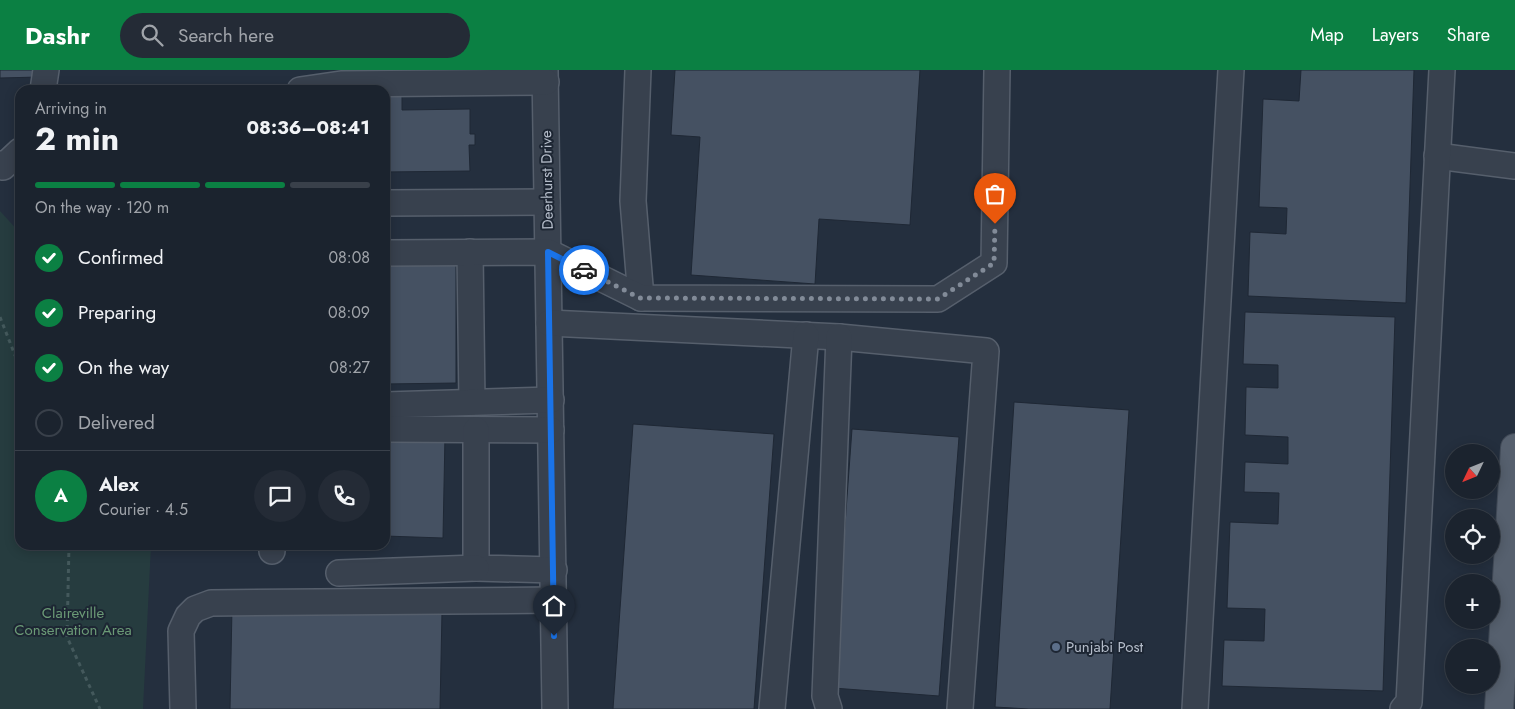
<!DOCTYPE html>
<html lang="en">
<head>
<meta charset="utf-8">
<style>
	body { margin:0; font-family:Jost,sans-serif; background:#242b36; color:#f1f3f6; height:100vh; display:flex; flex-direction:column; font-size:19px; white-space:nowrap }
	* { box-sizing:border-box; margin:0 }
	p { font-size:16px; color:#a0a4aa }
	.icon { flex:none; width:28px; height:28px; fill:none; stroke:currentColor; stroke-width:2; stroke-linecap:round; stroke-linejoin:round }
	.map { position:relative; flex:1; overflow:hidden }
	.panel { position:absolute; left:15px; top:15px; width:375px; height:465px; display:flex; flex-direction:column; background:#1b232e; border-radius:15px; box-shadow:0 2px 12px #0003,0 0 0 1px #39404a }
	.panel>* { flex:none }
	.needle { width:32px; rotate:227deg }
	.tools { position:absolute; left:1445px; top:374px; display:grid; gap:10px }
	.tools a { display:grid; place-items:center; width:55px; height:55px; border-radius:50%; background:#1b232e; box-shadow:0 2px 12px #0003,0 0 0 1px #39404a; font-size:25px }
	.pin { position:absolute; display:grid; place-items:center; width:42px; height:42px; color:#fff; margin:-51px -21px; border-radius:50% 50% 50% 0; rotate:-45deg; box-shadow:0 0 5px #0007 }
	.pin .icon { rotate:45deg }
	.courier { position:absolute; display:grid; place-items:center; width:50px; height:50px; margin:-25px; border:4px solid #1a73e8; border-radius:50%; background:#fff; color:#222; box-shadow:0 1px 6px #0007 }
	.overview em { font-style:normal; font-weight:700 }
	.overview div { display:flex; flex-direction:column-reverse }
	.overview { display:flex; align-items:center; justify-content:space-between; height:85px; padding:0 20px }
	h1 { font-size:32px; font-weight:700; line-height:38px }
	.bar { display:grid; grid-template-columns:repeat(4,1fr); gap:8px 5px; align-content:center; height:60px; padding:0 20px }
	.bar i { height:6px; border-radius:4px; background:#39404a }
	.bar .selected { background:#0b8043 }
	.bar p { grid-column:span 4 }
	.line { display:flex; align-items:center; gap:12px; padding:0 20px; border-top:1px solid #39404a }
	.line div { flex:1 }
	.round { display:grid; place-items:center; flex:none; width:52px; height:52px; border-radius:26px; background:#242b36 }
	ol { padding:0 20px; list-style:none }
	li { display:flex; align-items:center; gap:15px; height:55px }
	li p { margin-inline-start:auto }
	li .icon { padding:5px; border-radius:50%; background:#0b8043; color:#fff; stroke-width:4 }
	li:last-child { color:#a0a4aa }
	li i { width:28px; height:28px; border:2px solid #39404a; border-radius:50% }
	header { display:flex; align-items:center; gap:30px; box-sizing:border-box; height:70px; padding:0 25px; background:#0b8043; color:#fff }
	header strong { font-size:24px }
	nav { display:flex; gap:28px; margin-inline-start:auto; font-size:18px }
	.search { width:350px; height:45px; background:#242b36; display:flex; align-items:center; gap:12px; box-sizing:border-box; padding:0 18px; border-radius:28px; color:#a0a4aa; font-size:19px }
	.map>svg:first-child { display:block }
</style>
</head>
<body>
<header>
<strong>Dashr</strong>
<div class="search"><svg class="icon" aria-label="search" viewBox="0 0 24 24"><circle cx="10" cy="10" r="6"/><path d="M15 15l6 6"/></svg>Search here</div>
<nav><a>Map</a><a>Layers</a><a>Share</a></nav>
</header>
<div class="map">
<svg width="1515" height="639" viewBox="0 0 1515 639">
	<rect width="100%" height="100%" fill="#242f3e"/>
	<path fill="#263c3f" d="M0,141L20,163V475H151L143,639H0Z"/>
	<g fill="#455162" stroke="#1f2835">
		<path d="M0,0H40L39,7L0,8Z"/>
		<path d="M675,0H920L910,155L819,149L815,214L691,205L700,67L671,65Z"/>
		<path d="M1301,0H1414L1406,233L1248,226L1250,162L1286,164L1287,138L1259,137L1263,29L1299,31Z"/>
		<path d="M385,20H402V40L470,39V64H475V75H469L470,101L385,102Z"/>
		<path d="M456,193V313L385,314V194Z"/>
		<path d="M1245,242L1395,247L1383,621L1222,616L1224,570L1264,571L1265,539L1227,538L1230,452L1278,454L1279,423L1244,422L1245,392L1288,394V367L1245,365L1246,317L1278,318V295L1243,294Z"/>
		<path d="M1014,332L1129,340L1110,639H1029L995,637Z"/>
		<path d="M633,354L774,364L754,639H613Z"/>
		<path d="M852,359L959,367L939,626L833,618Z"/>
		<path d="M385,363L445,365L443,468L385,466Z"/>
		<path d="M232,537L442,542L440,639H230Z"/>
	</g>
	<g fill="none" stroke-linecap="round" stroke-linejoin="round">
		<g stroke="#565f6c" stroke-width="28">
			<g id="minor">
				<path d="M545,0L555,639"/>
				<path d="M638,0L633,131L641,228"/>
				<path d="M43,20L46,0"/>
				<path d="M300,20L341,14L546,12"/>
				<path d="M1437,86L1515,96"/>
				<path d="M0,94L3,97L20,81"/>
				<path d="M385,133L547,132"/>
				<path d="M470,182L472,332"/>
				<path d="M385,183L548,182L641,228L938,229L994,193L997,0"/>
				<path d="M549,253L839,267L986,281L960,639"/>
				<path d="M385,335L551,330"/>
				<path d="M385,359L551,360"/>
				<path d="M476,360V498L554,500"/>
				<path d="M272,475V481"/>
				<path d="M339,503L476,498"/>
				<path d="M183,639L181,561L188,546L195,539L211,533L554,530"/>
				<path d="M772,639L806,265"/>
				<path d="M829,639L825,626L839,267"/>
				<path d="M1195,639L1231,0"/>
				<path d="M1403,639L1409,632L1442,0"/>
			</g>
		</g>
		<g stroke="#414a57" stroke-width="30">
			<path id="major" d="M1499,639L1515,378"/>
		</g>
		<g stroke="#44595c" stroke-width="3" stroke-dasharray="4 4" stroke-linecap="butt">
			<path d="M0,247L20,298"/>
			<path d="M69,475L67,567L100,639"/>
		</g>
		<use href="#minor" stroke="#38414e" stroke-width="25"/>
		<use href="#major" stroke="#56606e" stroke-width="28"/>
	</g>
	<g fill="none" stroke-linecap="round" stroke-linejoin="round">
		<path stroke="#828b98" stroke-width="5" stroke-dasharray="0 9" d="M584,200L640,228L938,229L994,193L995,154"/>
		<path stroke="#1a73e8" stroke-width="6" d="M554,566L548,182L584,200"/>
	</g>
	<circle fill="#5c6f8a" stroke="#1d2633" stroke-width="2" cx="1056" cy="577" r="5"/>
	<g text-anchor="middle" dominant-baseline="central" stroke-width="4" stroke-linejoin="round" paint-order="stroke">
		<g font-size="15" fill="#b4bcc9" stroke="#1d2633">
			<text transform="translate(547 110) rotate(-91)">Deerhurst Drive</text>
		</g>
		<g font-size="15" fill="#6b9a76" stroke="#1d2633">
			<text x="73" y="543">Claireville<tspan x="73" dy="17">Conservation Area</tspan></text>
		</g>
		<g font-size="15" fill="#b4bcc9" stroke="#1d2633" text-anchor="start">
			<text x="1066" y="577">Punjabi Post</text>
		</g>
	</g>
</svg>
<div class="tools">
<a><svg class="needle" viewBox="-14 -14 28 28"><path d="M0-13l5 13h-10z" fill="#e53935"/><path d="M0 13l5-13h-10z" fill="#a0a4aa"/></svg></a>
<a><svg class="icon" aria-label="locate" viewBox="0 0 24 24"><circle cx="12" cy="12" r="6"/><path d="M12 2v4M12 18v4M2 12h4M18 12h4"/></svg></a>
<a>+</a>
<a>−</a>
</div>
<div class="pin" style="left:995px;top:154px;background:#ea580c"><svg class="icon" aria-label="bag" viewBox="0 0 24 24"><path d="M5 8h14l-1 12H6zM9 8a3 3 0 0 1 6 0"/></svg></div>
<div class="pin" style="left:554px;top:566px;background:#1f2937"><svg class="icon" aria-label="home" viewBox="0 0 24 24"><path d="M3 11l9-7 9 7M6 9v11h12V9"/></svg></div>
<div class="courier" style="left:584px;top:200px"><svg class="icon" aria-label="car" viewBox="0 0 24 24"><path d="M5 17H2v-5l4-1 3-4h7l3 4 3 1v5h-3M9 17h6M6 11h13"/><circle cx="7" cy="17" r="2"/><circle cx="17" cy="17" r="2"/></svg></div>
<section class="panel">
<div class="overview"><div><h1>2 min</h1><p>Arriving in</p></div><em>08:36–08:41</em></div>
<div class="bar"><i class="selected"></i><i class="selected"></i><i class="selected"></i><i></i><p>On the way · 120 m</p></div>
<ol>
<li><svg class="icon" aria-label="check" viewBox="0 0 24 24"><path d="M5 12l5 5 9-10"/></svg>Confirmed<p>08:08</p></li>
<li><svg class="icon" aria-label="check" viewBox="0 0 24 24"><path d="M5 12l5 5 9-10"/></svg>Preparing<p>08:09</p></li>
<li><svg class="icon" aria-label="check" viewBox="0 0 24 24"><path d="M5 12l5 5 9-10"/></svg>On the way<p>08:27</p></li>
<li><i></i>Delivered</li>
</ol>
<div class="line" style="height:90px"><b class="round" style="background:#0b8043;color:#fff">A</b><div><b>Alex</b><p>Courier · 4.5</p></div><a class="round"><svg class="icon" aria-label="chat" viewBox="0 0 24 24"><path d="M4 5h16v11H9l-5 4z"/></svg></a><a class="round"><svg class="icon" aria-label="phone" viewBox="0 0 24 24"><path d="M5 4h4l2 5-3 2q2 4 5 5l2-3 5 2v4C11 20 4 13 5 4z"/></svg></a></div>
</section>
</div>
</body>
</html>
